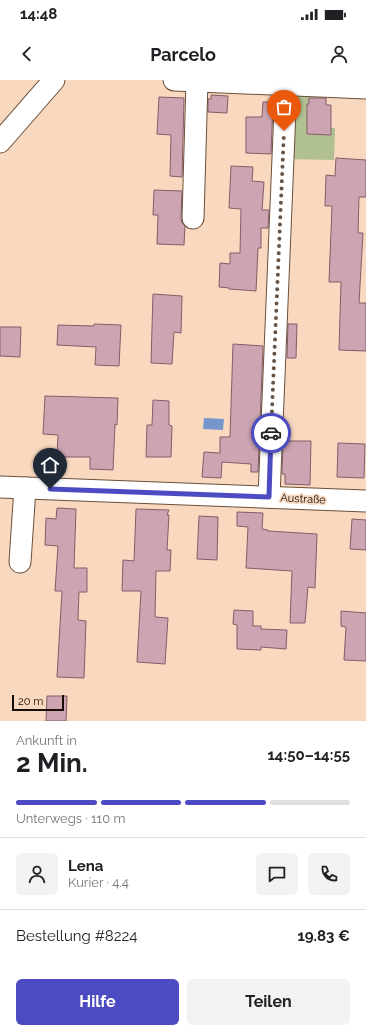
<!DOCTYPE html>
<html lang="de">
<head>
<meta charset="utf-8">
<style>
	body { margin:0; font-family:Raleway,sans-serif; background:#f2f2f2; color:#202124; height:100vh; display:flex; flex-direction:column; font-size:15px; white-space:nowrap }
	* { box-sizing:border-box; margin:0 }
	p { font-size:13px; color:#757577 }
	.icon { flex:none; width:22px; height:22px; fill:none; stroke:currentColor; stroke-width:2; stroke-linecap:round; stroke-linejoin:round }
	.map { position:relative; height:641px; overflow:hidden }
	.sheet { display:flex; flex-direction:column; background:#fff; flex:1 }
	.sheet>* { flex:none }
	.scale { position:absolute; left:12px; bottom:10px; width:52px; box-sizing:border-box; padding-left:4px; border:2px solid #170d05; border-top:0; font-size:11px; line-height:14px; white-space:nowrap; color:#170d05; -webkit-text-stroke:3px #f8d8be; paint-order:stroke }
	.pin { position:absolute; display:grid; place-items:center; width:34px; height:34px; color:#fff; margin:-41px -17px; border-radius:50% 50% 50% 0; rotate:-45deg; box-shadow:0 0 4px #0007 }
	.pin .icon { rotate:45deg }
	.courier { position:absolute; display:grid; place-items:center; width:40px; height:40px; margin:-20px; border:3px solid #4d4bc2; border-radius:50%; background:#fff; color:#222; box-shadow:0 1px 5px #0007 }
	.headline em { font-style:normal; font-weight:700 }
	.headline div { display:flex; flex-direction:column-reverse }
	.headline { display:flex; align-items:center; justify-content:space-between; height:68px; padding:0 16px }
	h1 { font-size:26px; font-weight:700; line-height:30px }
	.bar { display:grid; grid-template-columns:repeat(4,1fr); gap:6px 4px; align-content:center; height:48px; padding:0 16px }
	.bar i { height:5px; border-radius:3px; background:#e0e0e0 }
	.bar .selected { background:#4d4bc2 }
	.bar p { grid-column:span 4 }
	.line { display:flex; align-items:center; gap:10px; padding:0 16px; border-top:1px solid #e0e0e0 }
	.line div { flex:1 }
	.round { display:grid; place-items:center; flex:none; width:42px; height:42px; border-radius:6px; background:#f2f2f2 }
	.action { display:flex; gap:8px; margin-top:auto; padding:8px 16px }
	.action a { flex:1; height:46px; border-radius:6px; background:#4d4bc2; color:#fff; font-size:16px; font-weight:700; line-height:46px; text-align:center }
	.action a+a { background:#f2f2f2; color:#202124 }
	.status { display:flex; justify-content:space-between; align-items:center; height:28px; padding:0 20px; background:#fff; direction:ltr }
	.status svg { height:11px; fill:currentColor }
	header { display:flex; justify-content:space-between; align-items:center; height:52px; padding:0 16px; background:#fff; font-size:18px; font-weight:700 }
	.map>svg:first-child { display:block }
</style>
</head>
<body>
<div class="status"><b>14:48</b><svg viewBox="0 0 49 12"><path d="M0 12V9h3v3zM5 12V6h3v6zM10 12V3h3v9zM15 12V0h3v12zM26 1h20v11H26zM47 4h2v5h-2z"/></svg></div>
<header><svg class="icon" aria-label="back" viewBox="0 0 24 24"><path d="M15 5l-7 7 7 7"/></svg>Parcelo<svg class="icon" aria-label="person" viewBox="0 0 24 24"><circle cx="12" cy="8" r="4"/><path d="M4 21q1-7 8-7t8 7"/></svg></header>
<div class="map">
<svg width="366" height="641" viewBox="0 0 366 641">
	<rect width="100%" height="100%" fill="#f8d8be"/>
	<path fill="#b1c091" d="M290,13L326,17H309V24H307V54L331,55V48H335L334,80L287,79Z"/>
	<path fill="#7595cb" d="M204,338L224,339L223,350L203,349Z"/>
	<g fill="#cda5b2" stroke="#815d69">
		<path d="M211,15L228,16L227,33L208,32V19H211Z"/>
		<path d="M159,17L184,18L182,97L170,96L171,55L157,54Z"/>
		<path d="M309,18H326V25H331V55L307,54V24H309Z"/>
		<path d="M263,22H273L271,74L246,73V37H262Z"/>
		<path d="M336,78L366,80V117H359L358,153H363L359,223H366V271L339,270L341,202H329L332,126H325L326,95L335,96Z"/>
		<path d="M231,86L253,87L252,101L264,102L262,130H269L268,148H261V168H258L256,211L229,209V208L219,207L220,183L230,184V173H240L241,129L229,128Z"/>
		<path d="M154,110L182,111L181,138L182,143L185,146L184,165L157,164L158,135H153Z"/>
		<path d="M153,214L182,216L181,253L174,252L172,284L151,283Z"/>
		<path d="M94,244L121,245L119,286L95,285L96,267L57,265L58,245L94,246Z"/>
		<path d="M288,244H297L296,278H287Z"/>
		<path d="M0,247H21L20,277L0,276Z"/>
		<path d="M233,264L263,266L258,392H251V384L222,382L221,398L202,397L204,372L220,373V357H230Z"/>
		<path d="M45,316L118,318L117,345L115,344L113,390L90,389V377H57L58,355L43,354Z"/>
		<path d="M153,320L169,321V345L172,346L171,377H146L147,345H152Z"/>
		<path d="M283,361H311L310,405L285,404V394H282Z"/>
		<path d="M338,363L365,364L364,398L337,397Z"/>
		<path d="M57,428L76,429L74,488H87V512H79L78,540L86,541L84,598L57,597L62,511H55L58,466L45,465L46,438L56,439Z"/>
		<path d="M136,429L169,430L167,435H169L167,470H171L170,491H156L155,537L168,538L165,584L137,582L141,511H122L123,480L134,481Z"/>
		<path d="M237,432L263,433L262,449L268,450V451L317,454L315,508L308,507L305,543H290L292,491L246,488L248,447L237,446Z"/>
		<path d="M199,436L218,437L217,480L197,479Z"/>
		<path d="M352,439L366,440V470L350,469Z"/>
		<path d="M234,530L253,531V546H261V549L287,550L286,569L261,567V570L237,569V545L233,544Z"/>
		<path d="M341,531L366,533V581L344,580L346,547L341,546Z"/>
		<path d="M47,616H67L66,641H46Z"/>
	</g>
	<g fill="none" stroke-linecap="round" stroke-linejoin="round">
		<g stroke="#6b503a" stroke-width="23">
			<g id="minor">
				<path d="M174,0L366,8"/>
				<path d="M0,62L54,0"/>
				<path d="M193,138L197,1"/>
				<path d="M0,407L366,421"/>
				<path d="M269,417L286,5"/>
				<path d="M20,482L25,408"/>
			</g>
		</g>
		<use href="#minor" stroke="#fff" stroke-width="21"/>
	</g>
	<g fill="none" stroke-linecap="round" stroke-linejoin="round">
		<path stroke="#665446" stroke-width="4" stroke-dasharray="0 7.2" d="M271,353L284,51"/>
		<path stroke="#4d4bc2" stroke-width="5" d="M50,409L269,417L271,353"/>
	</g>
	<g text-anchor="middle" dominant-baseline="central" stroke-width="3.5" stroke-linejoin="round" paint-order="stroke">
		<g font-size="11" fill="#170d05" stroke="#f8d8be">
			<text transform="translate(303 419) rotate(3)">Austraße</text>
		</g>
	</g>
</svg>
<div class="scale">20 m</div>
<div class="pin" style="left:284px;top:51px;background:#ea580c"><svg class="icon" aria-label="bag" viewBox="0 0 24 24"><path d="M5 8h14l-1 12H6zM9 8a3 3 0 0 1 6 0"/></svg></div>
<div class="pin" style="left:50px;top:409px;background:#1f2937"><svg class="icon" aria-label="home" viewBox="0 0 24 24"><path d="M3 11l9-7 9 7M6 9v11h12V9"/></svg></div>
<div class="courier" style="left:271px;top:353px"><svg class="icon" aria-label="car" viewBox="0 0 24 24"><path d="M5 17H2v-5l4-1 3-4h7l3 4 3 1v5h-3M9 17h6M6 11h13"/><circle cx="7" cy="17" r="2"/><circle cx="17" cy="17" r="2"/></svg></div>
</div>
<section class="sheet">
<div class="headline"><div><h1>2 Min.</h1><p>Ankunft in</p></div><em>14:50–14:55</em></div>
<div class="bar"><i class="selected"></i><i class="selected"></i><i class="selected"></i><i></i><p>Unterwegs · 110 m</p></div>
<div class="line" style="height:72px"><a class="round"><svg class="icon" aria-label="person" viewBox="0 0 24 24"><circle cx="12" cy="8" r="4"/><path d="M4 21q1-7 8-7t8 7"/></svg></a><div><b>Lena</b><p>Kurier · 4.4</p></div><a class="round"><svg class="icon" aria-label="chat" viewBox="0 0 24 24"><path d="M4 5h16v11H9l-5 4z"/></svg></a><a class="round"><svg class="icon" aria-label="phone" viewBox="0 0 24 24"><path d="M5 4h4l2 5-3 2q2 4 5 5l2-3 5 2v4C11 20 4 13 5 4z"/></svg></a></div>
<div class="line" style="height:52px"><div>Bestellung #8224</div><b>19.83 €</b></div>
<div class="action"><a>Hilfe</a><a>Teilen</a></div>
</section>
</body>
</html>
